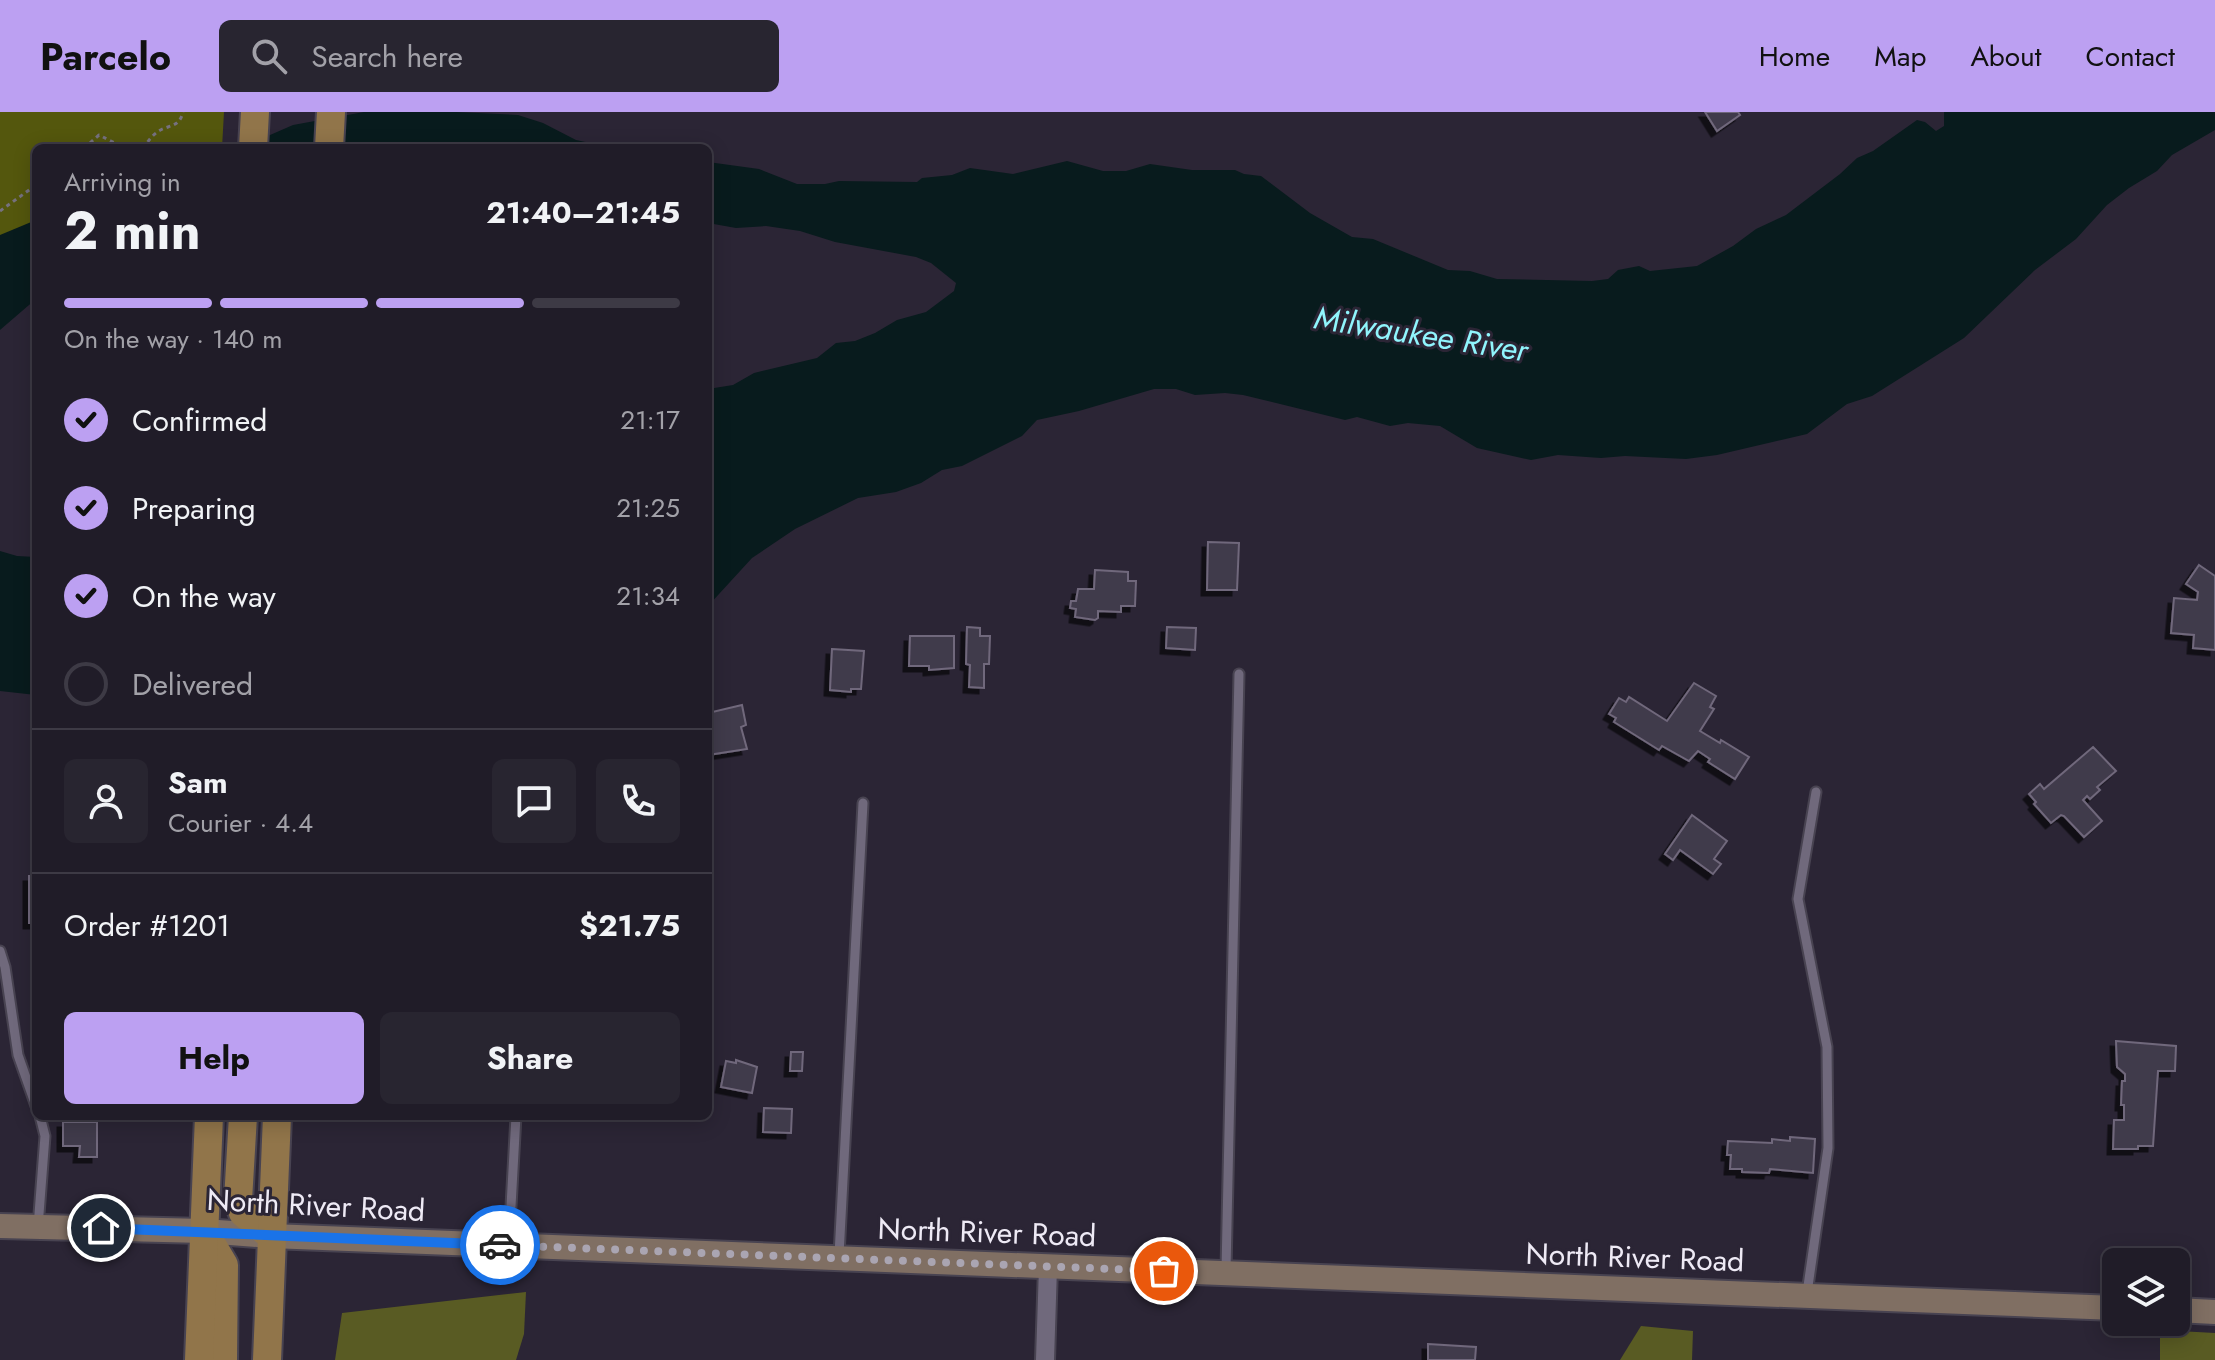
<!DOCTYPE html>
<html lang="en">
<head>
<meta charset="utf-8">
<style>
	body { margin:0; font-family:Jost,sans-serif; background:#282530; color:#f1f3f6; height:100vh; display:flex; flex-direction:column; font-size:30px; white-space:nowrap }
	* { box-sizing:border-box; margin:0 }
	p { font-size:26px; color:#a2a1a8 }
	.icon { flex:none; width:44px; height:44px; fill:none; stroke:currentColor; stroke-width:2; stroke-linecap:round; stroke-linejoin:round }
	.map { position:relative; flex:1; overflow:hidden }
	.drawer { position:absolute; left:32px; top:32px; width:680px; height:976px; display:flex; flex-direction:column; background:#201c28; border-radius:12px; box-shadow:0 4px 20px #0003,0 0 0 2px #3d3a45 }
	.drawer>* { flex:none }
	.buttons { position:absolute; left:2102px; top:1136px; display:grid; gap:16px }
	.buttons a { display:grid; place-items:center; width:88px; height:88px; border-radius:12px; background:#201c28; box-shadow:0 4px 20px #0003,0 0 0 2px #3d3a45; font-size:40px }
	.pin { position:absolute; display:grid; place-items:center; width:68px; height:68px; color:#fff; margin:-34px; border:4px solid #fff; border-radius:50%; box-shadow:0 2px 8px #0007 }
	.courier { position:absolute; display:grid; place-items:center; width:80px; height:80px; margin:-40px; border:6px solid #1a73e8; border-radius:50%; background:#fff; color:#222; box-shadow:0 2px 10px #0007 }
	.overview em { font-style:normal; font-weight:700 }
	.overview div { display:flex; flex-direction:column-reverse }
	.overview { display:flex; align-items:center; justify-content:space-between; height:136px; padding:0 32px }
	h1 { font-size:52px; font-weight:700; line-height:60px }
	.bar { display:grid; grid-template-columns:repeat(4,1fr); gap:12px 8px; align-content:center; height:96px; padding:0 32px }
	.bar i { height:10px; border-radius:6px; background:#3d3a45 }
	.bar .active { background:#bca0f2 }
	.bar p { grid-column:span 4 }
	.line { display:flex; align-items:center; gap:20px; padding:0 32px; border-top:2px solid #3d3a45 }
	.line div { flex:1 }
	.round { display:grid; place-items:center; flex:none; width:84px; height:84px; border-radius:12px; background:#282530 }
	ol { padding:0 32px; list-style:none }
	li { display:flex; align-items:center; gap:24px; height:88px }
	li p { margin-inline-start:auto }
	li .icon { padding:8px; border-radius:50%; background:#bca0f2; color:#111; stroke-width:4 }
	li:last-child { color:#a2a1a8 }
	li i { width:44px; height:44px; border:4px solid #3d3a45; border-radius:50% }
	.cta { display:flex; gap:16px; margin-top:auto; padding:16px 32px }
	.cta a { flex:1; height:92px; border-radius:12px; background:#bca0f2; color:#111; font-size:32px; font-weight:700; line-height:92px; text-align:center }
	.cta a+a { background:#282530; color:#f1f3f6 }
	header { display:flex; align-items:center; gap:48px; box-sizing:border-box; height:112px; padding:0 40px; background:#bca0f2; color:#111 }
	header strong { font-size:38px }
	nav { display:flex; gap:44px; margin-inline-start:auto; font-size:28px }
	.search { width:560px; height:72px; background:#282530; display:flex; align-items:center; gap:20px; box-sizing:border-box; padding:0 28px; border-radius:12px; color:#a2a1a8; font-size:30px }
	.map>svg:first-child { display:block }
</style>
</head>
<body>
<header>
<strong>Parcelo</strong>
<div class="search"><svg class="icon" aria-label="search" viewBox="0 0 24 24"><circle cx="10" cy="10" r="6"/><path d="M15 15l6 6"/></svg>Search here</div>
<nav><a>Home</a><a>Map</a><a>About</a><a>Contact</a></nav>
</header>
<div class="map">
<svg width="2215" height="1248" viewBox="0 0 2215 1248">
	<defs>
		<filter id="shadow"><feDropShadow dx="-5.5" dy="5.5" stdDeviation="0" flood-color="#0009"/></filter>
	</defs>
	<rect width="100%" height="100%" fill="#2b2535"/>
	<path fill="#54570d" d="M0,0H224L222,36H36V159L0,178Z"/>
	<g fill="#595b23">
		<path d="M526,1180L524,1222L516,1248H335L342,1201Z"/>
		<path d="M1641,1214L1693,1219L1692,1248H1620Z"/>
		<path d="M2160,1218L2215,1221V1248H2160Z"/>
	</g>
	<g fill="#081b1d">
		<path d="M364,0H456L518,3L543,11L576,28L614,36H240L293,13Z"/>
		<path d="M1944,0H2215V18L2172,43L2157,59L2129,76L2107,93L2076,127L2035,158L1964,226L1872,284L1847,292L1807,322L1717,343L1686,347L1625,344L1601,346L1558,343L1531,348L1477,336L1440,314L1408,311L1390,314L1357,305L1345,308L1243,283L1225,281L1195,283L1176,277H1154L1079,299L1037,308L1022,324L962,354L942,358L921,371L896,380L858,386L795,417L752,446L708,494V277L733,273L754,261L817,246L836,231L855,229L875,221L897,208L926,200L954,179L956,171L931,151L916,145L835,130L800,119L766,114L736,116L708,111V50L759,57L797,72H825L839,69L917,70L922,66L952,63L970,56L1013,62L1067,49L1103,59H1126L1150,52L1192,58H1235L1244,62L1261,64L1310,101L1352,125L1373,127L1448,158L1470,159L1497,167L1592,169L1608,167L1618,158L1639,154L1650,159L1697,154L1733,134L1756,117L1786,103L1840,62L1857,46L1873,39L1917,8L1925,10L1936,19L1944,14Z"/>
		<path d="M36,108V187L0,218V123Z"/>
		<path d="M0,439L17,444L36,445V583L0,579Z"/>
	</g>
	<g fill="#413a4c" stroke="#70687b" stroke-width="2" filter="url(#shadow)">
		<path d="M1705,0H1738L1740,3L1717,19Z"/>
		<path d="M1208,430L1239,431L1237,478H1207Z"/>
		<path d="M2199,453L2215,464V538L2193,536L2194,523L2171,521L2174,486L2197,488L2198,480L2186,472Z"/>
		<path d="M1095,458L1128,460V469H1136L1135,494H1121V500L1098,499V506L1095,508L1075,505L1076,497L1070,496L1071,489H1076L1078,477H1094Z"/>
		<path d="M967,515L980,516V524H990L989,552H984V576L969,575L970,553L966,552Z"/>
		<path d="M1167,515L1196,516L1195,538L1166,536Z"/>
		<path d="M910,524H954V556L929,558V554H909Z"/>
		<path d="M832,537L864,539L861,577H851V580L830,578Z"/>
		<path d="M1694,571L1716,584L1710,595L1714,597L1700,619L1720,631L1721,628L1749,645L1735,667L1708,650L1710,647L1698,639L1689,649L1662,634L1659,638L1614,610L1616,606L1609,602L1619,586L1626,590L1629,585L1667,609Z"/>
		<path d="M742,593L746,613L741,615L747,637L708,643V601Z"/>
		<path d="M2093,635L2116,659L2097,675L2100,678L2090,687L2087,684L2083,688L2102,709L2084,725L2064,704L2061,703L2051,711L2034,692L2036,690L2029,682L2040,672L2044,677Z"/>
		<path d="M1692,703L1727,729L1714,747L1721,752L1713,762L1680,738L1673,748L1665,742Z"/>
		<rect x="29" y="764" width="7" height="47"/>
		<path d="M2116,929L2176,934L2175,959H2158L2153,1034H2138V1037H2113L2114,1008H2124V993H2121L2122,969H2125V962L2117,955Z"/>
		<path d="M791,940H803L802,959H790Z"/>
		<path d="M736,948L757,955L752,981L721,975L726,949L736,951Z"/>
		<path d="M764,996L792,997L791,1021L763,1020Z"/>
		<path d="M63,1010H97V1045H79L80,1034H63Z"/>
		<path d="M1790,1025L1815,1027L1813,1061L1770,1057L1769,1061L1742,1060V1057H1730L1731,1043H1727L1728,1029L1772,1031V1027L1790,1029Z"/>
		<path d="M1428,1232L1476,1235L1475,1248H1428Z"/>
	</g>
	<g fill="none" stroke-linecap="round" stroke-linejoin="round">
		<g stroke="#484351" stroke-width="13">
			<g id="lane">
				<path d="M0,839L5,855L18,943L36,994"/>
				<path d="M38,1115L45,1024L40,1004"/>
				<path d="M509,1130L516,1004"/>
				<path d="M839,1143L863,691"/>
				<path d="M1226,1158L1239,562"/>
				<path d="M1807,1181L1828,1036L1827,935L1798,787L1816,680"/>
			</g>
		</g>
		<g stroke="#484351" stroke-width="22">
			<path id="street" d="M1045,1248L1048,1155"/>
		</g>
		<g stroke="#484351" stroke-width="28">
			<g id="secondary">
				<path d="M0,1114L204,1119L271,1124L2116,1196"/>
				<path d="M2176,1198L2215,1200"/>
			</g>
		</g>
		<g stroke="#484351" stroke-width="32">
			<g id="primary">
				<path d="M253,36L255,0"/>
				<path d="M329,36L331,0"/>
				<path d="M243,1004L238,1088L243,1101L271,1124"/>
				<path d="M204,1119L224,1153L223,1248"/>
				<path d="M199,1248L209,1004"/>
				<path d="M267,1248L277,1004"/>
			</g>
		</g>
		<g stroke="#76717f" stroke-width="3" stroke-dasharray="4 4" stroke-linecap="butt">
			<path d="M84,36L99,23C121,34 121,36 146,32C149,28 152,24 156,21C167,12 179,17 183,0"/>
			<path d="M0,99L36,73"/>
		</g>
		<use href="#lane" stroke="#70697c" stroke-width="9"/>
		<use href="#street" stroke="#70697c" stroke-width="18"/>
		<use href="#secondary" stroke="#806f63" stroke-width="24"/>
		<use href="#primary" stroke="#91754a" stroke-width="28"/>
	</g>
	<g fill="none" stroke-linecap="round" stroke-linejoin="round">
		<path stroke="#aaa5b2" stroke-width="8" stroke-dasharray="0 14.4" d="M500,1133L1164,1159"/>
		<path stroke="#1a73e8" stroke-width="10" d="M101,1116L500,1133"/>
	</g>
	<g text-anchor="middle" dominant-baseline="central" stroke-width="6" stroke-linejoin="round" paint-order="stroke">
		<g font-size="30" fill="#eeeaf5" stroke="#2b2535">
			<text transform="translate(316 1093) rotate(3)">North River Road</text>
			<text transform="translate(987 1120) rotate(2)">North River Road</text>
			<text transform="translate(1635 1145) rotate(2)">North River Road</text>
		</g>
		<g font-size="32" font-style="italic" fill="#90f5fd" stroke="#2b2535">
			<text transform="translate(1421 222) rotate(9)">Milwaukee River</text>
		</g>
	</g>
</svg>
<div class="buttons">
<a><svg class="icon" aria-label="layers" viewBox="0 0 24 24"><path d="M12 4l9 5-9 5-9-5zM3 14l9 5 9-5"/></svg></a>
</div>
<div class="pin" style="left:1164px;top:1159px;background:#ea580c"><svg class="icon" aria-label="bag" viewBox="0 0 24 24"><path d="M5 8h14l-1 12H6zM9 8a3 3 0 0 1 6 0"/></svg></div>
<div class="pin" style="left:101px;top:1116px;background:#1f2937"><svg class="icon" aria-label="home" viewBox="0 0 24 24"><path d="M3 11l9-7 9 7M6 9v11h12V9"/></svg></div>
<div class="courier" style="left:500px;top:1133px"><svg class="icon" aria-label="car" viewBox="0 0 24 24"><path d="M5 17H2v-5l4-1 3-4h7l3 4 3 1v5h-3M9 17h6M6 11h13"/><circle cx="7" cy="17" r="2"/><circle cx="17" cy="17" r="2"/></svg></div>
<section class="drawer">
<div class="overview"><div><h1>2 min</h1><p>Arriving in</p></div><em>21:40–21:45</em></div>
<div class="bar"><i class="active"></i><i class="active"></i><i class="active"></i><i></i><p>On the way · 140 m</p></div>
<ol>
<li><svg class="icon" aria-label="check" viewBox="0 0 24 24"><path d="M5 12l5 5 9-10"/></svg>Confirmed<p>21:17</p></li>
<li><svg class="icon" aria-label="check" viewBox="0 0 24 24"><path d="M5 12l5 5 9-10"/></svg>Preparing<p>21:25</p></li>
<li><svg class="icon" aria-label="check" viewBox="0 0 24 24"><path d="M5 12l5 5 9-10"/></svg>On the way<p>21:34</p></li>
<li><i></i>Delivered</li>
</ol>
<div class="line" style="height:144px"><a class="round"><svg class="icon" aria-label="person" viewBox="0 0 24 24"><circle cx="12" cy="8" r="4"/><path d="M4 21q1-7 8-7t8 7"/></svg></a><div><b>Sam</b><p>Courier · 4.4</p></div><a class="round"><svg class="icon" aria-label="chat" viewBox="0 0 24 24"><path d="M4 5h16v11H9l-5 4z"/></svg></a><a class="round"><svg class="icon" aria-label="phone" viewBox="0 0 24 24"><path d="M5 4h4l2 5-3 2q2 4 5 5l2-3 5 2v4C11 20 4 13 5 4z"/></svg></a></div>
<div class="line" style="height:104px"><div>Order #1201</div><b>$21.75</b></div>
<div class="cta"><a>Help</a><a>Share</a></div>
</section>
</div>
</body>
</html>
